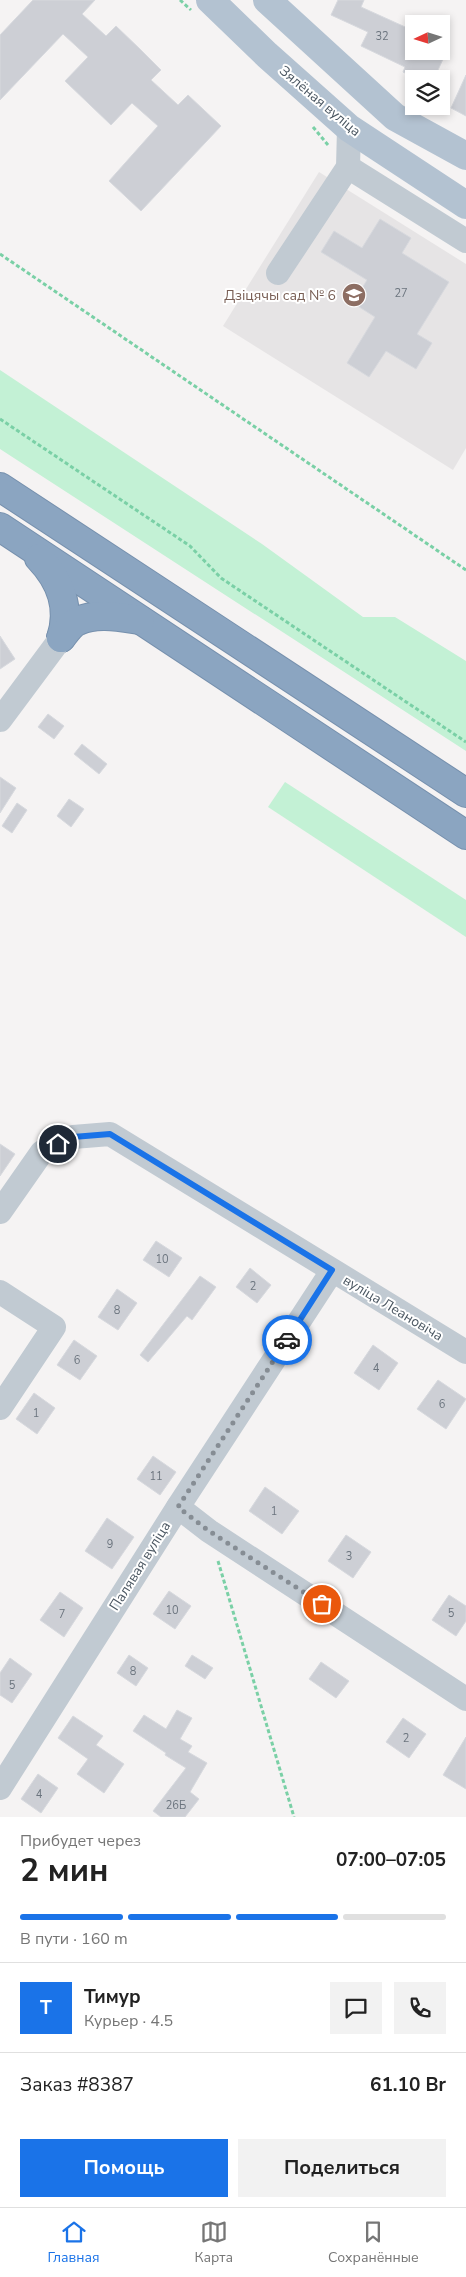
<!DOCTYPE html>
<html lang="ru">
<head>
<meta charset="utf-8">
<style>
	body { margin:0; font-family:"Nunito Sans",sans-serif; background:#f2f2f2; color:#222; height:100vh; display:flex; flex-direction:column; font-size:19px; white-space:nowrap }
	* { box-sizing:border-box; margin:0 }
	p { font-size:16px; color:#767676 }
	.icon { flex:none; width:28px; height:28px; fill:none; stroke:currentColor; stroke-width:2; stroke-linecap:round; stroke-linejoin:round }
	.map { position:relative; height:1817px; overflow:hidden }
	.details { display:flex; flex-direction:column; background:#fff; flex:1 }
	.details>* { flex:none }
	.needle { width:32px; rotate:266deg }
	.buttons { position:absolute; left:405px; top:15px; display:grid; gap:10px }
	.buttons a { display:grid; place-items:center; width:45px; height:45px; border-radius:0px; background:#fff; box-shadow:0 2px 8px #0003; font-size:25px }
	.pin { position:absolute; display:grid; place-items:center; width:42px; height:42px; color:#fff; margin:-21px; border:2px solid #fff; border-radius:50%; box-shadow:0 1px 5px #0007 }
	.courier { position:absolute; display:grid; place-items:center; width:50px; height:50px; margin:-25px; border:4px solid #1a73e8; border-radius:50%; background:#fff; color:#222; box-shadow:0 1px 6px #0007 }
	.overview em { font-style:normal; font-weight:700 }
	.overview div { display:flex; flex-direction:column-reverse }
	.overview { display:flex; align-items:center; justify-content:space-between; height:85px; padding:0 20px }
	h1 { font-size:32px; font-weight:700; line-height:38px }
	.bar { display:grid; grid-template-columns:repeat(4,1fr); gap:8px 5px; align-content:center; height:60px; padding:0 20px }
	.bar i { height:6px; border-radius:4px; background:#e0e0e0 }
	.bar .on { background:#1a73e8 }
	.bar p { grid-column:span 4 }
	.line { display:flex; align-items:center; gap:12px; padding:0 20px; border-top:1px solid #e0e0e0 }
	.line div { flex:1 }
	.round { display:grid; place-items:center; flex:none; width:52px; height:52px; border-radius:0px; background:#f2f2f2 }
	.primary-button { display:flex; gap:10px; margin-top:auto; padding:10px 20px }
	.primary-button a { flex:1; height:58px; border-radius:0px; background:#1a73e8; color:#fff; font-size:20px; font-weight:700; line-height:58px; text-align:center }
	.primary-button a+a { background:#f2f2f2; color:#222 }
	.tab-bar { display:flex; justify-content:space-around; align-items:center; height:70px; border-top:1px solid #e0e0e0; background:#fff; font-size:14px; color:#767676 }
	.tab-bar a { display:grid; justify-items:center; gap:2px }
	.tab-bar .on { color:#1a73e8 }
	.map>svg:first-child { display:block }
</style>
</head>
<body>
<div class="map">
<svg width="466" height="1817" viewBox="0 0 466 1817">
	<rect width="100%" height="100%" fill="#f5f3f3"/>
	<path fill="#e6e4e5" d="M319,172L466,264V448L453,470L223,326Z"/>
	<g fill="#c3f1d5">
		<path d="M0,370L262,544L363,617H395L466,661V751L0,449Z"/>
		<path d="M285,782L466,900V937L268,807Z"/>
	</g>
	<g fill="#cdcfd5" stroke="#d7d9de">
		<path d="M33,0H95L82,14L106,36L116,26L141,50L161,70L151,80L178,105L188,95L221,126L141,211L109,181L158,126L132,103L111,125L65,81L88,57L63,34L0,100V35Z"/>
		<path d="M338,0H364L361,7L414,31V51H427L443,59L434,79H417L403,72L405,67L361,46L368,32L331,15Z"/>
		<path d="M466,75V116L451,108Z"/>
		<path d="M380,219L411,238L402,253L449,282L417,334L432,343L416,369L386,351L369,377L347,363L375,317L353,303L367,280L321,252L334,231L362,248Z"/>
		<path d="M0,636L15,659L0,669Z"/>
		<path d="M48,714L64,726L54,739L38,727Z"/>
		<path d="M82,744L107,764L99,774L74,754Z"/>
		<path d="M0,777L16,788L0,813Z"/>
		<path d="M69,799L84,809L71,827L57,816Z"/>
		<path d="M17,803L27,810L12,833L2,826Z"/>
		<path d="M0,1144L15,1154L0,1176Z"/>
		<path d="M156,1241L182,1258L169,1277L143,1260Z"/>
		<path d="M250,1268L271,1285L257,1303L236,1287Z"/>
		<path d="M200,1276L216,1287L192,1320L187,1316L148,1362L140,1355Z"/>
		<path d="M117,1289L137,1303L118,1330L98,1317Z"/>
		<path d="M74,1340L97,1356L80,1380L57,1365Z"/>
		<path d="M373,1345L398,1363L379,1390L354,1373Z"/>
		<path d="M438,1380L466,1399L446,1429L417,1409Z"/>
		<path d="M34,1393L55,1408L37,1434L16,1419Z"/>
		<path d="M153,1456L176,1472L160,1495L137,1479Z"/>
		<path d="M265,1487L299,1511L282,1534L249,1511Z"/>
		<path d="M107,1518L134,1537L112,1569L85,1551Z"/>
		<path d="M346,1535L371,1552L353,1578L328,1561Z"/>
		<path d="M169,1591L191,1606L175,1629L153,1614Z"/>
		<path d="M60,1592L83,1608L64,1637L40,1620Z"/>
		<path d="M449,1595L466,1606V1621L456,1636L432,1620Z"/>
		<path d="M129,1655L148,1668L136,1686L117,1673Z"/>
		<path d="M192,1655L213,1668L205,1679L185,1666Z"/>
		<path d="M10,1658L32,1674L12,1703L0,1695V1673Z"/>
		<path d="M321,1662L349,1681L336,1698L309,1679Z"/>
		<path d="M177,1710L192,1718L180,1739L192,1746L188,1752L207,1763L190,1792L199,1799L185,1817H161L153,1811L186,1768L165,1755L166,1753L133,1731L144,1715L166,1729Z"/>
		<path d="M73,1716L103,1736L96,1745L124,1764L104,1793L77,1774L88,1759L58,1738Z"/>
		<path d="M403,1718L426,1734L409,1758L386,1742Z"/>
		<path d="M466,1737V1789L443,1775Z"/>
		<path d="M38,1774L58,1788L41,1813L21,1799Z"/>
	</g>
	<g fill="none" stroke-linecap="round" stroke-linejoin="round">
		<g stroke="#7690ad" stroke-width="30">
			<g id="highway">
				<path d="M0,487L466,793"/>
				<path d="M0,527L466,835"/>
				<path d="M39,558C60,580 71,608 61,638"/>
				<path d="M61,638C66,632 71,624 78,621C96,612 120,617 140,620"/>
			</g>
		</g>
		<g stroke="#7ad0a6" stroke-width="3" stroke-dasharray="4 2.5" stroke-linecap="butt">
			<path d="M180,0L191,10"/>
			<path d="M313,127L328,145"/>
			<path d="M0,254L466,570"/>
			<path d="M0,419L190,546L221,578L466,742"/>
			<path d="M218,1561L294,1817"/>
		</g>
		<g stroke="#c1cad2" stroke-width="24">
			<path d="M348,167L466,241"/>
			<path d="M278,273L348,167L349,128"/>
			<path d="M0,720L61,638"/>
			<path d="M0,1212L42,1152L73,1137L110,1134L466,1352"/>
			<path d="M0,1292L54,1327L0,1408"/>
			<path d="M178,1507L209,1531L466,1699"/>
			<path d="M0,1788L178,1507L332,1271"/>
		</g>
		<g stroke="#b3c2d1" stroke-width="28">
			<path d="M210,0L267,55L349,128L466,205"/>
			<path d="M267,0L395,117L466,156"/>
		</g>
		<use href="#highway" stroke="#8ba5c1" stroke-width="28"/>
	</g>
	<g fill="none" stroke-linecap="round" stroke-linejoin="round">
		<path stroke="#868d94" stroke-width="5" stroke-dasharray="0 9" d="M287,1340L178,1507L209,1531L322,1604"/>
		<path stroke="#1a73e8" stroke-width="6" d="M58,1144L73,1137L110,1134L332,1270L287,1340"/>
	</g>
	<defs>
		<g id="school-disc" transform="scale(1.25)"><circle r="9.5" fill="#8d6e63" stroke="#fff"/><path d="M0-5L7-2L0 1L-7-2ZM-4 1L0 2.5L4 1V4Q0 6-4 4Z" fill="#fff"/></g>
	</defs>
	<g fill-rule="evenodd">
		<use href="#school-disc" x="354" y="295"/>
	</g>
	<g text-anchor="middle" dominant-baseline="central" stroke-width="4" stroke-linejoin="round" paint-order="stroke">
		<g font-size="11" fill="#6b747e">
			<text x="382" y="36">32</text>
			<text x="401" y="293">27</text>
			<text x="162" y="1259">10</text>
			<text x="253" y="1286">2</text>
			<text x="117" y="1310">8</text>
			<text x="77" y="1360">6</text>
			<text x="376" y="1368">4</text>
			<text x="442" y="1404">6</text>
			<text x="36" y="1413">1</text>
			<text x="156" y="1476">11</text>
			<text x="274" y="1511">1</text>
			<text x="110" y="1544">9</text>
			<text x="349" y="1556">3</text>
			<text x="172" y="1610">10</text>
			<text x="451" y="1613">5</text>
			<text x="62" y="1614">7</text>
			<text x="133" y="1671">8</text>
			<text x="12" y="1685">5</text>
			<text x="406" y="1738">2</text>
			<text x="39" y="1794">4</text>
			<text x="176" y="1805">26Б</text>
		</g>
		<g font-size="14" fill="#4a5661" stroke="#fff">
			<text transform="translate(320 101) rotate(40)">Зялёная вуліца</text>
			<text transform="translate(393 1308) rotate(31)">вуліца Леановіча</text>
			<text transform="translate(140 1566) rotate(-58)">Палявая вуліца</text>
		</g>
		<g font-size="14" fill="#785e54" stroke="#fff" text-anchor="end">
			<text x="336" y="295">Дзіцячы сад № 6</text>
		</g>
	</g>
</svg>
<div class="buttons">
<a><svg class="needle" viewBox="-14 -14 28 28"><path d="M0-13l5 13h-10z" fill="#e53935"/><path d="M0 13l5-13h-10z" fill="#767676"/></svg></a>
<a><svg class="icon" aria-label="layers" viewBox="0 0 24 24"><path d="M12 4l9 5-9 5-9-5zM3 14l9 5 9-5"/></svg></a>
</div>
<div class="pin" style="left:322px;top:1604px;background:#ea580c"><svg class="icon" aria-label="bag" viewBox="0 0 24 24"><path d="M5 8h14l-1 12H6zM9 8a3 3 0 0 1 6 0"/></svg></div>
<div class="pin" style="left:58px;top:1144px;background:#1f2937"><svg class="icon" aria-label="home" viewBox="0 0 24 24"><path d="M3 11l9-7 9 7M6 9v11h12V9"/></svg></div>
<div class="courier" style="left:287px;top:1340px"><svg class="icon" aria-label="car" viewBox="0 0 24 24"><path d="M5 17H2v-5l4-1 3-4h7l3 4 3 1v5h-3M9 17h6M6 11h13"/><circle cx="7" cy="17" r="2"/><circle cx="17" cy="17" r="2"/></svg></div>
</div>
<section class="details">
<div class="overview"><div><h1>2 мин</h1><p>Прибудет через</p></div><em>07:00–07:05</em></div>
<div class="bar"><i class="on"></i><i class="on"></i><i class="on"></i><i></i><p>В пути · 160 m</p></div>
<div class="line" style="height:90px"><b class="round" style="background:#1a73e8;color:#fff">Т</b><div><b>Тимур</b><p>Курьер · 4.5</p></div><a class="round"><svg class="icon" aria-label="chat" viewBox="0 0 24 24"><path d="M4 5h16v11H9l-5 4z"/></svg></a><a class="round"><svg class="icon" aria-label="phone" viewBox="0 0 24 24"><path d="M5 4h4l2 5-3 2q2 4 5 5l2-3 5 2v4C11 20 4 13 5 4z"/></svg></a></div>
<div class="line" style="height:65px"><div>Заказ #8387</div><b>61.10 Br</b></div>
<div class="primary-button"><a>Помощь</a><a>Поделиться</a></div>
</section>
<nav class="tab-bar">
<a class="on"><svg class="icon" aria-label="home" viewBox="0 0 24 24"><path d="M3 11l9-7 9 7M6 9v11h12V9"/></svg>Главная</a>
<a><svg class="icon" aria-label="map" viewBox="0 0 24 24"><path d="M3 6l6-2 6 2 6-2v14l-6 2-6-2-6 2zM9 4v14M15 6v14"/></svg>Карта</a>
<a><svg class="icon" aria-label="saved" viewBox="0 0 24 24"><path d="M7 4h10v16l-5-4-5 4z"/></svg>Сохранённые</a>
</nav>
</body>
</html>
